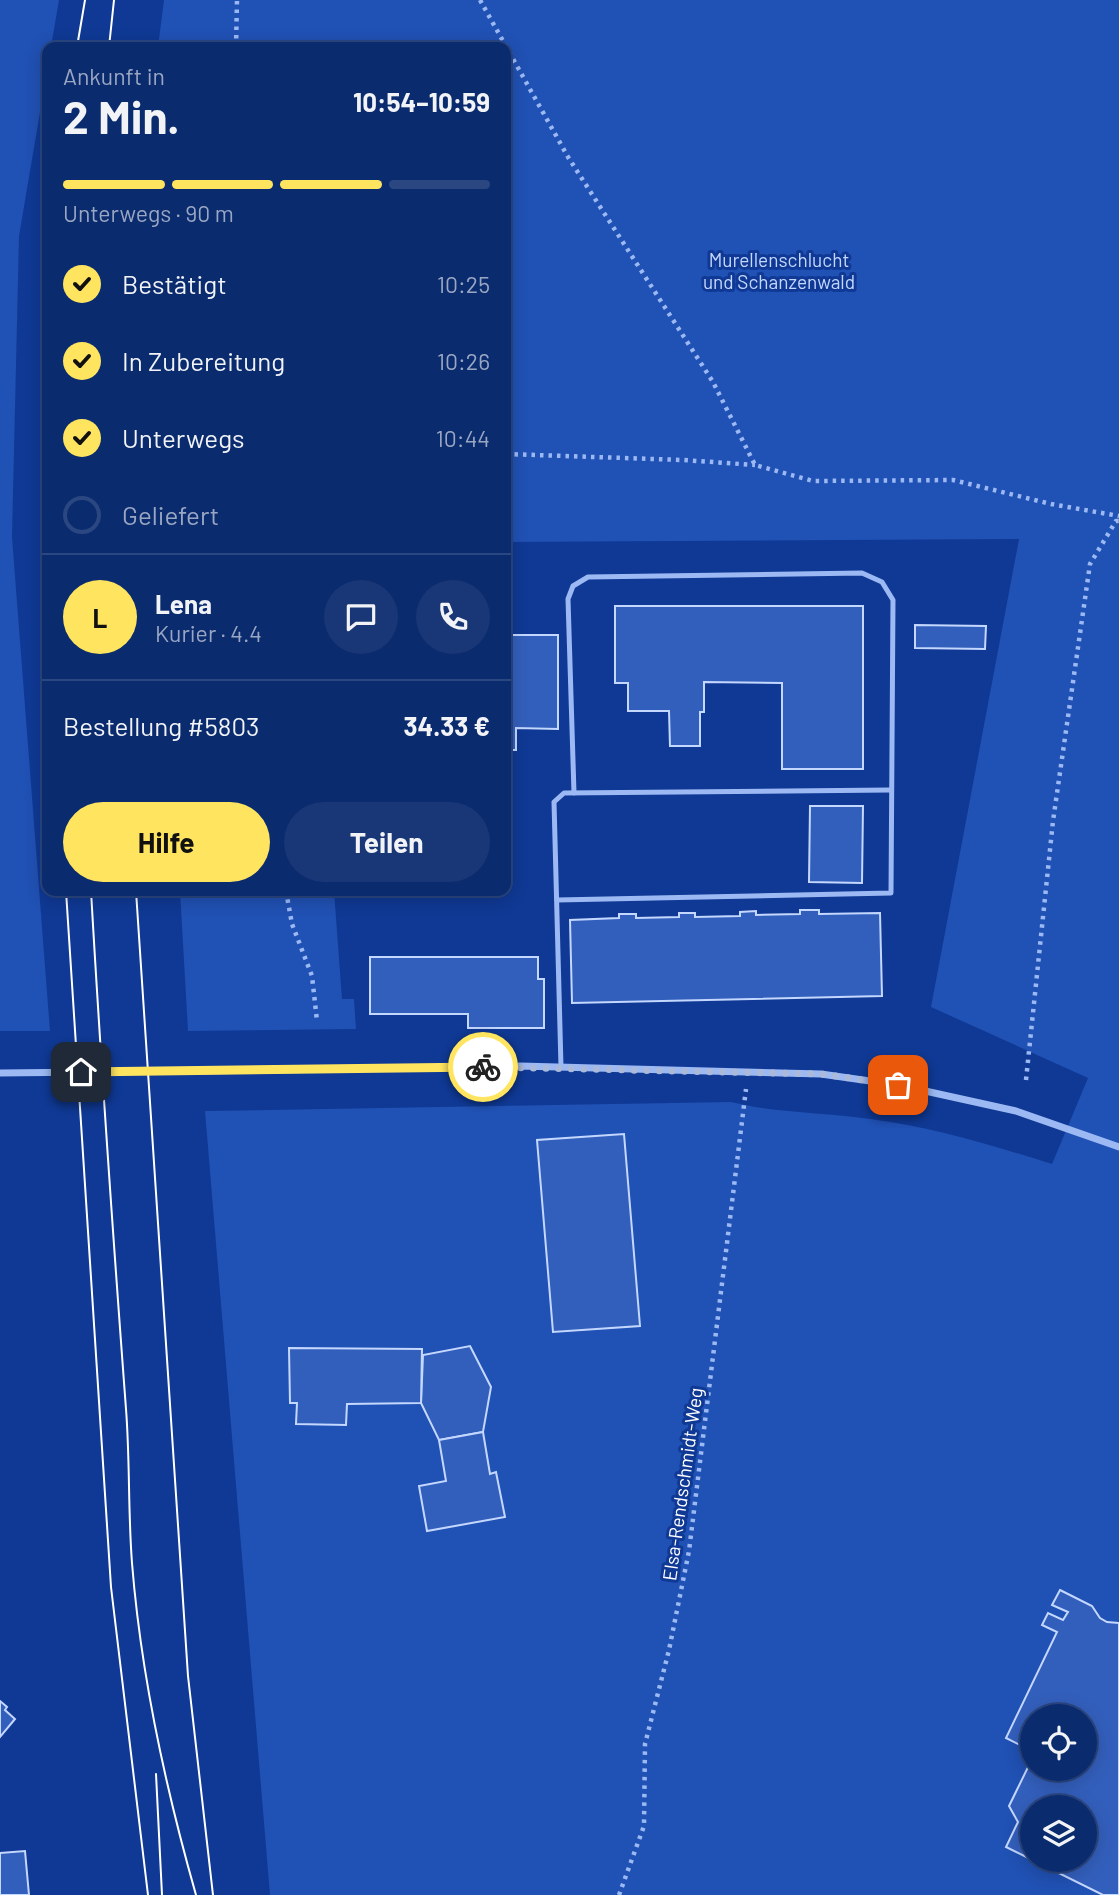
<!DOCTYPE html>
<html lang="de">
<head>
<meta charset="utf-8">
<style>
	body { margin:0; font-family:Barlow,sans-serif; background:#193777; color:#f1f3f6; height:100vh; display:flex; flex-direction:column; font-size:26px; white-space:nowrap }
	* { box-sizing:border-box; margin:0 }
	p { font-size:23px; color:#9aa7c3 }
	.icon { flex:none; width:38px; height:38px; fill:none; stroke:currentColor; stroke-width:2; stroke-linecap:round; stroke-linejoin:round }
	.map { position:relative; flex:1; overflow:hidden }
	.side { position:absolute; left:42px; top:42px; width:469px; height:854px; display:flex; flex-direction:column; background:#0b2b6f; border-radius:14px; box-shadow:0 4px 18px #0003,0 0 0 2px #2b4782 }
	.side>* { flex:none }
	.tools { position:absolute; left:1020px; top:1704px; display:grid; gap:14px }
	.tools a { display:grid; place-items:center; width:77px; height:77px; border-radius:50%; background:#0b2b6f; box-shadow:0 4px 18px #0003,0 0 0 2px #2b4782; font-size:35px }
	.pin { position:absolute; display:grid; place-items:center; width:60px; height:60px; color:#fff; margin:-30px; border-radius:14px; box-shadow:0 4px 10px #0006 }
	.courier { position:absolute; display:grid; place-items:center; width:70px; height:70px; margin:-35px; border:5px solid #ffe55f; border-radius:50%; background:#fff; color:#222; box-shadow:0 2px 9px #0007 }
	.overview em { font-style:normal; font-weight:700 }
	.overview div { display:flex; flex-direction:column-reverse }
	.overview { display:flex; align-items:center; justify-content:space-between; height:119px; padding:0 21px }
	h1 { font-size:46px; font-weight:700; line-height:52px }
	.bar { display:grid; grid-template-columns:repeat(4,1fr); gap:10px 7px; align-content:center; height:84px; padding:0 21px }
	.bar i { height:9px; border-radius:5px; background:#2b4782 }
	.bar .on { background:#ffe55f }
	.bar p { grid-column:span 4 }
	.line { display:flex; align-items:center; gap:18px; padding:0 21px; border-top:2px solid #2b4782 }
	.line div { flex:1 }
	.round { display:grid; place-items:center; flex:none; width:74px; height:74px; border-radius:37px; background:#193777 }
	ol { padding:0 21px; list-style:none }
	li { display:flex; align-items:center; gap:21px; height:77px }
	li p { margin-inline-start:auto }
	li .icon { padding:7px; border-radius:50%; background:#ffe55f; color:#111; stroke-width:4 }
	li:last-child { color:#9aa7c3 }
	li i { width:38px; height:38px; border:4px solid #2b4782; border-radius:50% }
	.action { display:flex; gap:14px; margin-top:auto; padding:14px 21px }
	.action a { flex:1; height:80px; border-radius:42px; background:#ffe55f; color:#111; font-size:28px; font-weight:700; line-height:80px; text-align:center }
	.action a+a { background:#193777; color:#f1f3f6 }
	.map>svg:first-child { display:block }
</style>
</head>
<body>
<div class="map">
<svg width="1119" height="1895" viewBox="0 0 1119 1895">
	<rect width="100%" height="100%" fill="#0f3994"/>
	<g fill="#2051b4" fill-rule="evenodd">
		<path d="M0,0H59L51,47H47V71L19,236L12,537L50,1031H0Z"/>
		<path d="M164,0H1119V1895H270L205,1111L731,1102C776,1113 823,1112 870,1119C932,1127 992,1145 1052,1164L1088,1078L931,1007L1019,539L506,542V47H158ZM1032,1717H1085V1769H1032ZM1032,1808H1085V1860H1032Z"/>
		<path d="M180,891H334L342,999H354L356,1029L188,1031Z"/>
	</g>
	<g fill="#335fbc" stroke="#c4d7fe" stroke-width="2" fill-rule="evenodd">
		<path d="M615,606H863V769H782V683L704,682V712H700V746H670L669,711H628V683H615Z"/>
		<path d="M915,625L986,626L985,649L915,648Z"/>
		<path d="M506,635H558V729L516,728V750H506Z"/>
		<path d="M810,806H863L862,883L809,882Z"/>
		<path d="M800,910H819V914L880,913L882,996L572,1003L570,920L619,918V914H636V918L679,917V913H695V917L740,916V912L756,911V915L800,914Z"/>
		<path d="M370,957H538V979H544V1028H468V1014H370Z"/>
		<path d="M624,1134L640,1326L553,1332L537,1140Z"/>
		<path d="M470,1346L491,1387L483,1432L439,1440L421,1403L423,1355Z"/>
		<path d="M289,1348L422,1349L421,1403L347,1404L346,1425L296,1424L297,1403H290Z"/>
		<path d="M483,1432L490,1474L496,1472L505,1517L427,1531L419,1486L446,1481L439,1440Z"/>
		<path d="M1060,1590L1092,1606L1100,1618L1107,1622L1119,1623V1895H1103L1006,1847L1018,1822L1009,1806L1032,1759V1769H1085V1717H1032V1751L1006,1738L1057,1632L1042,1625L1048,1613L1063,1620L1068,1612L1052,1605ZM1032,1808H1085V1860H1032Z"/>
		<path d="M0,1701L7,1707L5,1710L15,1719L0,1737Z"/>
		<path d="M25,1851L29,1895H0V1853Z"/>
	</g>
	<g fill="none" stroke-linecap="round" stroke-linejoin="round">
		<g stroke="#9cb9f4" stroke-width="4.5" stroke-dasharray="3.5 5" stroke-linecap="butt">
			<path d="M480,0L568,157L713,382L755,465L813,481L953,480L1051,504L1119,516"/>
			<path d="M236,47L237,0"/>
			<path d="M506,454L683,460L755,465"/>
			<path d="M286,891L292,924L312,976L317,1021"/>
			<path d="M1026,1080L1053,821L1090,564L1116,521H1119"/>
			<path d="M619,1895L644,1826L645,1744L669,1650L689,1551L746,1089"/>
		</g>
		<g stroke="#9cb9f4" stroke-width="5">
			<path d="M557,900L891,893L893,600L882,582L862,573L588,577L573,586L568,599L574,793"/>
			<path d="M561,1067L554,802L564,793L890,790"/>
		</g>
		<path stroke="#9cb9f4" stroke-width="7" d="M270,1070L520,1066L821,1074L898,1085L1016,1111L1119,1147"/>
		<g stroke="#fff" stroke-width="2">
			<path d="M77,47L85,0"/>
			<path d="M109,47L114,0"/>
			<path d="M47,282C41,365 44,449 47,532"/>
			<path d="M66,891L111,1587L148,1895"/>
			<path d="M91,891C101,1064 113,1236 126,1409C130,1460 128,1512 132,1563C141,1676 165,1786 196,1895"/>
			<path d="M136,891L188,1676L213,1895"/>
			<path d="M156,1774L162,1895"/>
		</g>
		<path stroke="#9cb9f4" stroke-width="7" d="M0,1073L270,1070"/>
	</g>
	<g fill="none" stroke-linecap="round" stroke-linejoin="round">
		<path stroke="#abbada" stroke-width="7" stroke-dasharray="0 12.6" d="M483,1067L821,1074L898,1085"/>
		<path stroke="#ffe55f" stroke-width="9" d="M81,1072L483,1067"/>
	</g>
	<g text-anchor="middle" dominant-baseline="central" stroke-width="6" stroke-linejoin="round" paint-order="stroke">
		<g font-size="19" fill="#c4d7fe" stroke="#0f3994">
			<text x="779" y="259">Murellenschlucht<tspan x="779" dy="22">und Schanzenwald</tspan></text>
		</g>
		<g font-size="19" fill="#fff" stroke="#0f3994">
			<text transform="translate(682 1484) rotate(-82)">Elsa-Rendschmidt-Weg</text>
		</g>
	</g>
</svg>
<div class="tools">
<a><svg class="icon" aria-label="locate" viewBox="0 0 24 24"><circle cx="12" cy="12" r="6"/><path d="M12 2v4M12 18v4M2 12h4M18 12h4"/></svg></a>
<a><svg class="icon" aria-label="layers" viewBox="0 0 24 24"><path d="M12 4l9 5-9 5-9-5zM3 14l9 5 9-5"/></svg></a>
</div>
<div class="pin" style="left:898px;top:1085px;background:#ea580c"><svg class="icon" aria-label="bag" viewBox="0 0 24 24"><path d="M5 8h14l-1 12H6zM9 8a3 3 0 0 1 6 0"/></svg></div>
<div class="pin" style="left:81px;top:1072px;background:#1f2937"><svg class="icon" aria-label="home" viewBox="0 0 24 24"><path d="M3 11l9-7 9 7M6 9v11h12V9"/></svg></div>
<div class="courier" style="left:483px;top:1067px"><svg class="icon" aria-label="bike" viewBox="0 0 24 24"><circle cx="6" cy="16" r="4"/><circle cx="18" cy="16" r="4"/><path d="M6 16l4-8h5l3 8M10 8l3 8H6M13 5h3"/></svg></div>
<section class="side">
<div class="overview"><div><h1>2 Min.</h1><p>Ankunft in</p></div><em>10:54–10:59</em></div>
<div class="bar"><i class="on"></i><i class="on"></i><i class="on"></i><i></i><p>Unterwegs · 90 m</p></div>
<ol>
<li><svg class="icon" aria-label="check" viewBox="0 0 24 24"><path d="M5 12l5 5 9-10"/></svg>Bestätigt<p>10:25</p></li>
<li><svg class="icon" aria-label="check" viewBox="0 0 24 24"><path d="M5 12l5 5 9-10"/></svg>In Zubereitung<p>10:26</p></li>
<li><svg class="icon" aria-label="check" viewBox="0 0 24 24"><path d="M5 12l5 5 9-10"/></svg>Unterwegs<p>10:44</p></li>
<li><i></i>Geliefert</li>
</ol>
<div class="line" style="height:126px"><b class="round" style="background:#ffe55f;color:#111">L</b><div><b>Lena</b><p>Kurier · 4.4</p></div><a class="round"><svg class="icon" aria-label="chat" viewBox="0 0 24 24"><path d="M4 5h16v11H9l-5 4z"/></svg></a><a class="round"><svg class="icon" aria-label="phone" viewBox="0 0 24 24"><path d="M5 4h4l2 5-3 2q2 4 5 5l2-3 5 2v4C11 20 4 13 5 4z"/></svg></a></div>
<div class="line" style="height:91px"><div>Bestellung #5803</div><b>34.33 €</b></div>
<div class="action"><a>Hilfe</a><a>Teilen</a></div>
</section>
</div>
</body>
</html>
